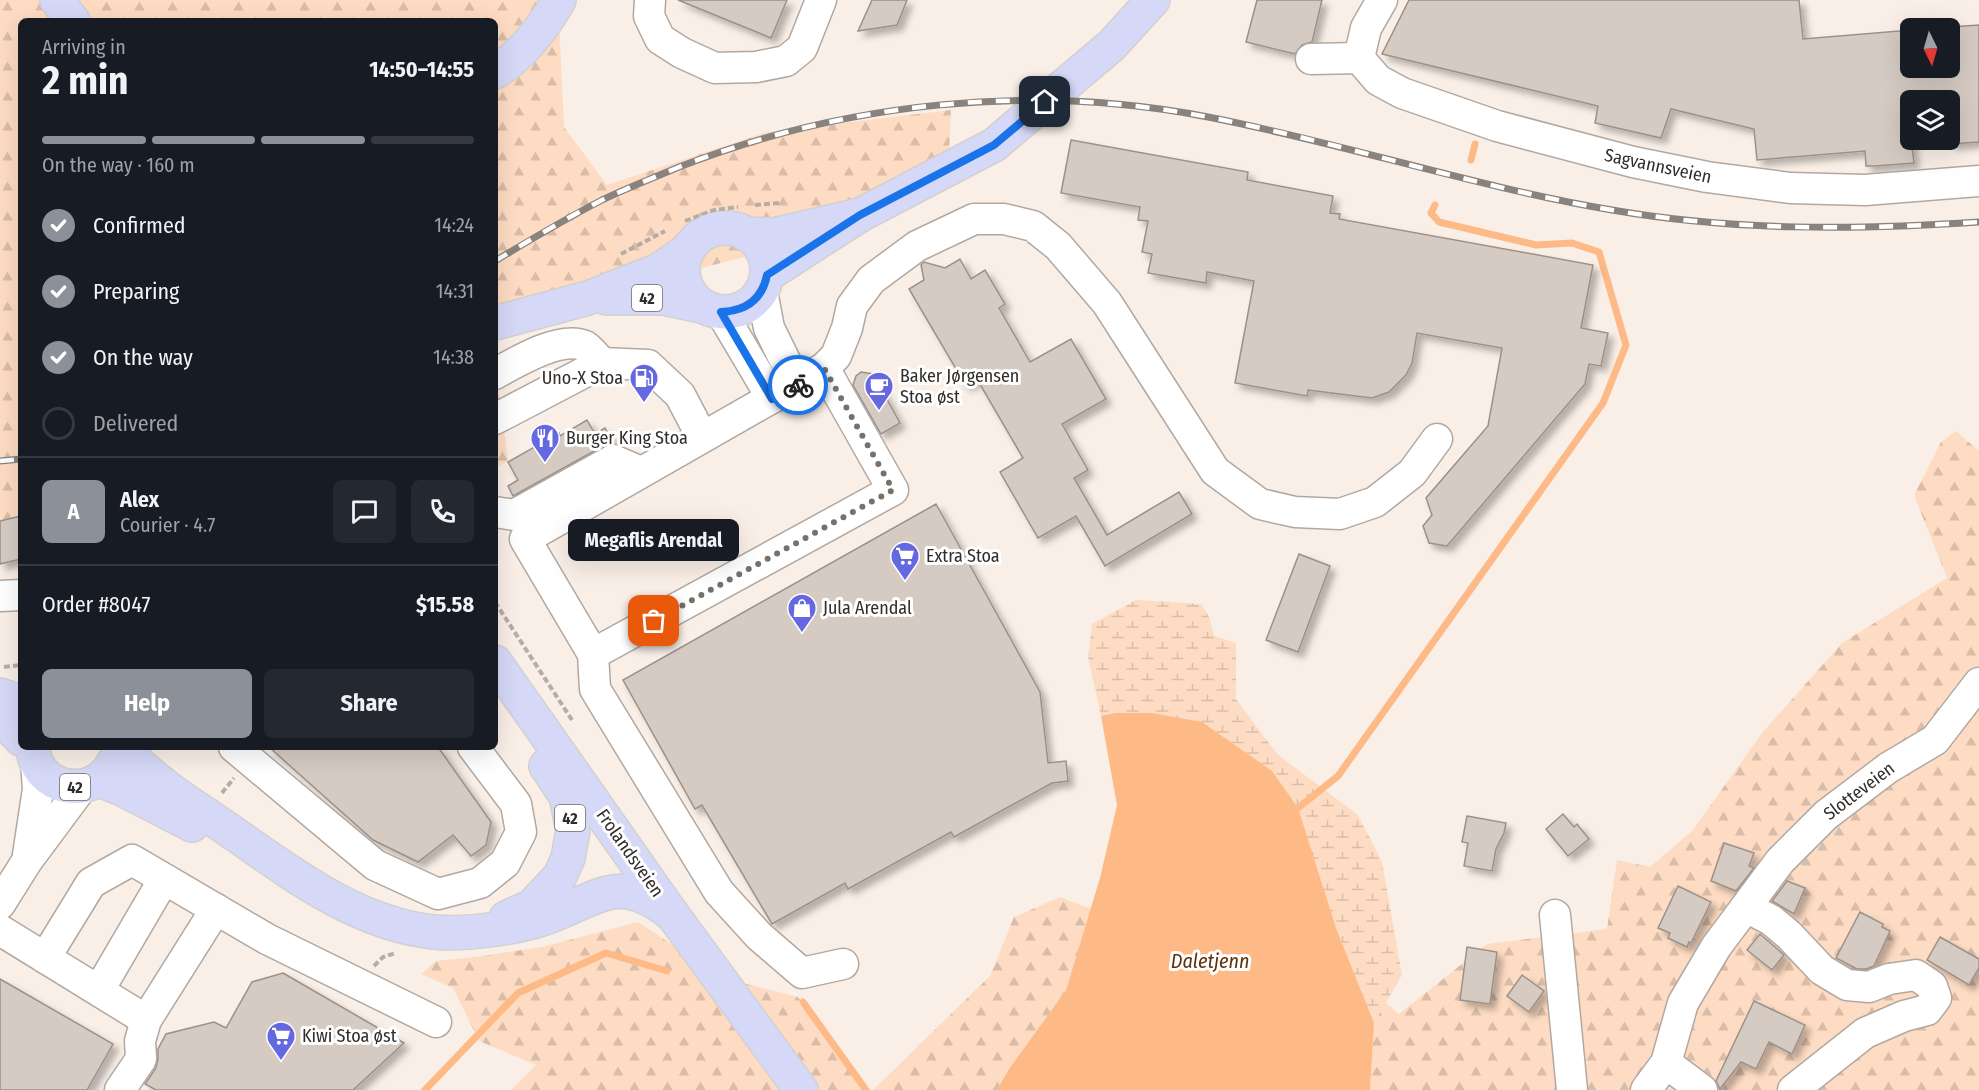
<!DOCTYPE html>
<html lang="en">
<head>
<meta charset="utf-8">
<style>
	body { margin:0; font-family:"Fira Sans Condensed",sans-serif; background:#242831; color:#f1f3f6; height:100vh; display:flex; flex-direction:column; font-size:22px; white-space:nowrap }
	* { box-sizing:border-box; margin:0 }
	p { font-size:20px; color:#9ea1a6 }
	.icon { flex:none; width:33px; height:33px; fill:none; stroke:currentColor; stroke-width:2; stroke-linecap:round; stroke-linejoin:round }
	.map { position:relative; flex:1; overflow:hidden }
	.panel { position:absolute; left:18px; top:18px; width:480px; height:732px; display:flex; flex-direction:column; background:#171b24; border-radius:9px; box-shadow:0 6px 24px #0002 }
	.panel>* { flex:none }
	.needle { width:39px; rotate:175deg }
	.tools { position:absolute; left:1900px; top:18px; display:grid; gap:12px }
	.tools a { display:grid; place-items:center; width:60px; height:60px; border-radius:9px; background:#171b24; box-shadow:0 6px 24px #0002; font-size:30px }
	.pin { position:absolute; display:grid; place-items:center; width:51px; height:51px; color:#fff; margin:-26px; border-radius:12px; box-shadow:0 3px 9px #0006 }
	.courier { position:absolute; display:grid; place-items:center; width:60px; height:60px; margin:-30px; border:4px solid #1a73e8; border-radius:50%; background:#fff; color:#222; box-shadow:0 2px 8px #0007 }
	.bubble { position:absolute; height:42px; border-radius:9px; background:#171b24; box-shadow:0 6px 24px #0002; font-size:20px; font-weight:700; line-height:42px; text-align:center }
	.head em { font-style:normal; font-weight:700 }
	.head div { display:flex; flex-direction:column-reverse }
	.head { display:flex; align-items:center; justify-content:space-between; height:102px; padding:0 24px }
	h1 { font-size:39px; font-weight:700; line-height:45px }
	.bar { display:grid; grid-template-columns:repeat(4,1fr); gap:9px 6px; align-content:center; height:72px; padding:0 24px }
	.bar i { height:8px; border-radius:4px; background:#363941 }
	.bar .selected { background:#8c9099 }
	.bar p { grid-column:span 4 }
	.line { display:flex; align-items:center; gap:15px; padding:0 24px; border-top:2px solid #363941 }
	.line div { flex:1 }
	.round { display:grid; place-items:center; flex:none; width:63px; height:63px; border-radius:9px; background:#242831 }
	ol { padding:0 24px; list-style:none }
	li { display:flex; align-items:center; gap:18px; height:66px }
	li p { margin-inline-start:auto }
	li .icon { padding:6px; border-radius:50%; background:#8c9099; color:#fff; stroke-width:4 }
	li:last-child { color:#9ea1a6 }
	li i { width:33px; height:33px; border:3px solid #363941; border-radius:50% }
	.button { display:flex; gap:12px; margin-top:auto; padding:12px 24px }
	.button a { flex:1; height:69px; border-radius:9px; background:#8c9099; color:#fff; font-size:24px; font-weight:700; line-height:69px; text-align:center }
	.button a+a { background:#242831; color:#f1f3f6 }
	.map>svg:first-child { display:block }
</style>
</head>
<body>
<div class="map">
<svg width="1979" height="1090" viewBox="0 0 1979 1090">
	<defs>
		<pattern id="forest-firs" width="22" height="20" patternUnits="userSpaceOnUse" patternTransform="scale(1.5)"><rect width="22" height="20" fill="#fedcc3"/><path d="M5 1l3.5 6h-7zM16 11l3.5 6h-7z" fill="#dabda8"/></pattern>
		<pattern id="wetland-marsh" width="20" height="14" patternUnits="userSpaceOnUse" patternTransform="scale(1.5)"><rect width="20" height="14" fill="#fedcc3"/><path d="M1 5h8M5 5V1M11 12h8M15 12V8" fill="none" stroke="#dabda8"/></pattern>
		<filter id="shadow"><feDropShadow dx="5.5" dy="5.5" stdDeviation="3" flood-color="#0004"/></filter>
	</defs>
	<rect width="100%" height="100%" fill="#f9efe7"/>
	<g fill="url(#forest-firs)">
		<path d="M0,0H558L564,127L607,185L767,132L951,110L948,174L858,228L572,301L495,329V21H21V535L0,541Z"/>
		<path d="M495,363L508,460L495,469Z"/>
		<path d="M1956,431L1979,451V1090H1370L1374,1023L1385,1002L1399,1014L1487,944L1607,929L1617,860L1650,867L1693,830L1762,733L1842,643L1947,578L1914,495L1941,442Z"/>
		<path d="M1060,897L1091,909L1066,990L1009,1069L997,1090H873L990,976L1014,917Z"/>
		<path d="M638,922L723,978L798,997L865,1090H511L536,1065L479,1041L453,988L421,974L436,961L475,957L542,947Z"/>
	</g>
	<path fill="url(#wetland-marsh)" d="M1136,600L1201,604L1209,617L1214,636L1236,643V699L1277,754L1358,815L1382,862L1402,975L1374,1023L1336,928L1115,713L1101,716L1088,657L1092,624Z"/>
	<path fill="#fdba87" d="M1115,713H1152L1202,722L1272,771L1298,808L1336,928L1374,1023L1370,1090H997L1009,1069L1066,990L1100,878L1117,805L1101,716Z"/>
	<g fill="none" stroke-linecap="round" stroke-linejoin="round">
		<g stroke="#fdba87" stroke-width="7">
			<path d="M1471,160L1475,144"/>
			<path d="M1298,808L1338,776L1603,403L1626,345L1599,252L1572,243L1536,245L1439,222L1431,213L1435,205"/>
			<path d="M803,1002L866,1090"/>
			<path d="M425,1090L518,993L606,953L667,971"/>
		</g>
	</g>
	<g fill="#d5cbc3" stroke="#9b918a" stroke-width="1.5" filter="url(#shadow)">
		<path d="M678,0H787L771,38Z"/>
		<path d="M872,0H907L897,25L858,31Z"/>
		<path d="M1257,0H1322L1312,42L1302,45L1295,54L1246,42Z"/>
		<path d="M1409,0H1799L1803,39L1911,30V68H1950V27L1979,25V142L1950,144V100H1911V140L1914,163L1875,166H1866L1865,151L1757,160L1754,129L1671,109L1661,138L1595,123L1598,106L1382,54Z"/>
		<path d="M1071,140L1248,172L1247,180L1333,196L1330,213L1340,214L1339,219L1593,265L1581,328L1608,333L1601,366L1589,364L1585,384L1447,546L1429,543L1423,526L1432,515L1426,498L1488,426L1502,348L1417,333L1412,363L1406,375L1389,392L1372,398L1308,390L1307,396L1235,383L1254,281L1207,272L1206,283L1148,273L1152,254L1142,252L1148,221L1138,220L1140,207L1061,193Z"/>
		<path d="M960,259L971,279L985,270L1005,304L999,308L1030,362L1071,339L1106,399L1062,424L1088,470L1074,478L1107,535L1179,492L1192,514L1105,566L1076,516L1038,538L1000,472L1023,458L977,379L966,386L909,289L924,280L921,265L924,262L945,268Z"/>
		<path d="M861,372L873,374L900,423L881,434L853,385L856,376Z"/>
		<path d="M587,420L595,434L605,428L613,443L605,445L513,496L508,486L518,480L508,462L559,433L560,436Z"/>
		<path d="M936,504L1040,692L1048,763L1066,761L1068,781L1052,783L954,837L951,832L848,889L845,883L772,924L702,805L695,809L623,680Z"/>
		<path d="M21,516V559L0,564V521Z"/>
		<path d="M1299,554L1330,566L1298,652L1266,640Z"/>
		<path d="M269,747H438L491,822L486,845L471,856L453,835L418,862L373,840Z"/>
		<path d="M1563,814L1574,827L1577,824L1589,839L1568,856L1546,829Z"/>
		<path d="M1467,816L1506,823L1504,833L1496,849L1492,871L1464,866L1468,843L1462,842Z"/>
		<path d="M1724,843L1754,853L1749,866L1754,868L1736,891L1711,881Z"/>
		<path d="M1787,881L1805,888L1794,914L1772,901Z"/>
		<path d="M1678,886L1711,902L1691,943L1689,942L1687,947L1668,938L1670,933L1658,928Z"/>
		<path d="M1860,912L1883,924L1882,927L1890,931L1874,966L1866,969H1857L1836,958Z"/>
		<path d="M1760,934L1784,955L1772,970L1747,950Z"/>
		<path d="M1940,937L1979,959V968L1969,985L1927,960Z"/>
		<path d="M1467,947L1497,952L1490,1004L1460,1000Z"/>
		<path d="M283,973L404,1043L353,1090H156L145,1084L156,1068L158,1059V1049L166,1034L214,1022L226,1028L252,982Z"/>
		<path d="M1522,975L1544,991L1529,1012L1507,996Z"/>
		<path d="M0,979L113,1044L87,1090H0Z"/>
		<path d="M1754,1001L1805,1025L1792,1054L1769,1042L1756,1069L1741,1062L1720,1089L1716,1081Z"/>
	</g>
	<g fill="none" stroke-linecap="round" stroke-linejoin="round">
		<g stroke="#b2a8a1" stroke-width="33">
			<g id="minor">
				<path d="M650,0L649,16L660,39L682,53L715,68L756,67L786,61L802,48L821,0"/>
				<path d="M1382,0L1366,28L1359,58L1378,80L1402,93L1497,126L1633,162L1707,177L1790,188L1865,190L1979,181"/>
				<path d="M1311,59L1359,58"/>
				<path d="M762,291L769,328L797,385"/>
				<path d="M721,312L772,398"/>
				<path d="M495,374C516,362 561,335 585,346C591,350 597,358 602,363"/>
				<path d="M495,419L602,363L648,365L680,395L702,437"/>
				<path d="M495,512L514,515L613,460L641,472"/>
				<path d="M0,596L21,595"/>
				<path d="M593,654L893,490L824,368"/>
				<path d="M234,747L375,865L438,894L480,883L505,863L521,832L516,804L473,747"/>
				<path d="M28,855L38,789L36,762"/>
				<path d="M0,904L27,861L82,787"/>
				<path d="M1746,907L1771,920L1789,935L1822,970L1847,985L1869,987L1889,979L1916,975L1932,986L1936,998L1927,1010L1904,1016L1865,1033L1793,1090"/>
				<path d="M1555,915L1572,1090"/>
				<path d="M0,930L146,1020L140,1041L141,1059L120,1090"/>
				<path d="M45,958L91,883L132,860L267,939L436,1022"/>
				<path d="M843,964L802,973L759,936L719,892L595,689L593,654L525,539L824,368L836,356L847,328L852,306L871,280L917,246L974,219H1004L1033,226L1058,246L1107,303L1215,471L1260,504L1295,512L1340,514L1375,502L1412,473L1437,439"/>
				<path d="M99,990L164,879"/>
				<path d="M146,1020L216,909"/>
				<path d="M1666,1063L1702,1090"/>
				<path d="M1646,1090L1666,1063L1683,1003L1716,947L1780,861L1826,815L1888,768L1935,740L1979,683"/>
			</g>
		</g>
		<g stroke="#d2d1d0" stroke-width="36">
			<g id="major">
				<path d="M57,0L73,21"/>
				<path d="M495,72C523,55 543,28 559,0"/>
				<path d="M860,215L994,145L1112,45L1153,0"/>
				<circle cx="725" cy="270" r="42"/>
				<path d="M746,234L773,235L860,215L767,275"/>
				<path d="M607,298H663L705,307"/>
				<path d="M495,323L588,298L659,270L689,249"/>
				<path d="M495,662L672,914L801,1090"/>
				<path d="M0,695L21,702"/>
				<path d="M0,718L21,739"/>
				<path d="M33,747C35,791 94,801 113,763"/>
				<path d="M120,747C138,763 156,780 176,794C196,808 216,821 236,835C296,877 359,924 434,932C462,935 516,928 542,919C567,912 603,887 628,892C646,895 659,905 672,914"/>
				<path d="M100,780L122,789L192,825"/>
				<path d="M506,918L532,906L560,876L568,858L573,830L566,796L546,766"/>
			</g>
		</g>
		<g stroke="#b5ada6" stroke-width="4" stroke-dasharray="6 3" stroke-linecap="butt">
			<path d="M755,205L780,203"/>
			<path d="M685,221L714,210L738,207"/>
			<path d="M621,254L665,231"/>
			<path d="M495,602L572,720"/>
			<path d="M4,667L21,665"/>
			<path d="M222,793L234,778"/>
			<path d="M374,966L383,957L396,953"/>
		</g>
		<use href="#minor" stroke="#fff" stroke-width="30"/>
		<use href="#major" stroke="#d5d9f7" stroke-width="33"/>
		<g stroke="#89827d" stroke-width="7">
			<g id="rail">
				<path d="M495,261C530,240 565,219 602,200C627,188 653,178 679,167C846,102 1032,83 1208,117C1343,143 1475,187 1612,210C1734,231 1856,230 1979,222"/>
				<path d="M0,461L21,459"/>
			</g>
		</g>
		<use href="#rail" stroke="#fff" stroke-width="4.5" stroke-dasharray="14" stroke-linecap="butt"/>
	</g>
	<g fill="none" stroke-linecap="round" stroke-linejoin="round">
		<path stroke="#77716c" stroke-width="6" stroke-dasharray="0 10.8" d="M654,621L893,490L824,368L798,385"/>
		<path stroke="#1a73e8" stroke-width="8" d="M798,385L772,399L721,312C745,311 762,300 767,275L860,215L994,145L1045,102"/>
	</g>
	<defs>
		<g id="fuel-pin" transform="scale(1.5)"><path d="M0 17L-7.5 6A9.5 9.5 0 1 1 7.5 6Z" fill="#6568e1" stroke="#fff"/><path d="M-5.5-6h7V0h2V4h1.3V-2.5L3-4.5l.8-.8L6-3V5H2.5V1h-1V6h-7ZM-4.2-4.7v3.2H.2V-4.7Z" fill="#fff"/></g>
		<g id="cafe-pin" transform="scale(1.5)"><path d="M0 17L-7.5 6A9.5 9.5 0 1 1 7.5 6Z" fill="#6568e1" stroke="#fff"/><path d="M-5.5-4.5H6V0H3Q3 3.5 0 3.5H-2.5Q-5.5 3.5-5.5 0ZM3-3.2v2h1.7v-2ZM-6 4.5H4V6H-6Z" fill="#fff"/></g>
		<g id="restaurant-pin" transform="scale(1.5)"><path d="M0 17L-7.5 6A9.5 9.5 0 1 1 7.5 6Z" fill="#6568e1" stroke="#fff"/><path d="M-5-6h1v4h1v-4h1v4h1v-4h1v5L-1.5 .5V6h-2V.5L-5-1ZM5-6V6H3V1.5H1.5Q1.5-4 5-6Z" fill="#fff"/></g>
		<g id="supermarket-pin" transform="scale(1.5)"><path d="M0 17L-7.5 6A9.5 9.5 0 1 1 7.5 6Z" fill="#6568e1" stroke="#fff"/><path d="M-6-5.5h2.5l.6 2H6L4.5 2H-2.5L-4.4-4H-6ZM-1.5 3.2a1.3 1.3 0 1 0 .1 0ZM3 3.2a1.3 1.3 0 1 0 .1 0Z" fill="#fff"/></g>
		<g id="shop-pin" transform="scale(1.5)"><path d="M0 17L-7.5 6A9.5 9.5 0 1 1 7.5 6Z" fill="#6568e1" stroke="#fff"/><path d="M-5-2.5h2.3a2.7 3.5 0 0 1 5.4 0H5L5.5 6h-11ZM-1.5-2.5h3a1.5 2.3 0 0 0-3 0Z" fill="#fff"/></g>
	</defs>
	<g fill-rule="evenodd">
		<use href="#fuel-pin" x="644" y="378"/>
		<use href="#cafe-pin" x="879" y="386"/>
		<use href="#restaurant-pin" x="545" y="438"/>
		<use href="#supermarket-pin" x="905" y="556"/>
		<use href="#shop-pin" x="802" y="608"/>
		<use href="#supermarket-pin" x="281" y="1036"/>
	</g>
	<g text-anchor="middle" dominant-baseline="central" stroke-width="6" stroke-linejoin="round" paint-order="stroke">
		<g fill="#fff" stroke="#6f6c6a" stroke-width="1.5">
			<rect x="632" y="285" width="30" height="26" rx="4.5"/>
			<rect x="60" y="774" width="30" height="26" rx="4.5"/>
			<rect x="555" y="805" width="30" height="26" rx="4.5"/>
		</g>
		<g font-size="16" font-weight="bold" fill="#312d2a">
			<text x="647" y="298">42</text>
			<text x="75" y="787">42</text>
			<text x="570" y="818">42</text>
		</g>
		<g font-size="18" fill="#312d2a" stroke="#fff">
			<text transform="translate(1658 166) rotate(12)">Sagvannsveien</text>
			<text transform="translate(1859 791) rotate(-37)">Slotteveien</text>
			<text transform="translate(630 853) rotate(55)">Frolandsveien</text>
		</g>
		<g font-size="18" fill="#312d2a" stroke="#fff" text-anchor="start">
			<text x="900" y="376">Baker Jørgensen<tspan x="900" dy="21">Stoa øst</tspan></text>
			<text x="623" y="378" text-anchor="end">Uno-X Stoa</text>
			<text x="566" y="438">Burger King Stoa</text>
			<text x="926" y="556">Extra Stoa</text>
			<text x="823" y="608">Jula Arendal</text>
			<text x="302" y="1036">Kiwi Stoa øst</text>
		</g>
		<g font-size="20" font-style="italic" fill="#5c320a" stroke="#fff">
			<text x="1210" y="961">Daletjenn</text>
		</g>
	</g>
</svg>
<div class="tools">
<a><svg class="needle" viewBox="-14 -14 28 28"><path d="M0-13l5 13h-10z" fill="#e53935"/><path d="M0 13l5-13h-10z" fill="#9ea1a6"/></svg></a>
<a><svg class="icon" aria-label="layers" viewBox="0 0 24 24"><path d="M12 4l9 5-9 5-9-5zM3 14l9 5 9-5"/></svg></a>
</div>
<div class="pin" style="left:654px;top:621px;background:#ea580c"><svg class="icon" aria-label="bag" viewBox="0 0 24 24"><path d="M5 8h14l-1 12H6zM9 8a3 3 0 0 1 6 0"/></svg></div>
<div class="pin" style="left:1045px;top:102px;background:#1f2937"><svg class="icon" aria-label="home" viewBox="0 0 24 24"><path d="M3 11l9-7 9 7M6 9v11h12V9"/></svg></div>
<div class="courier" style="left:798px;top:385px"><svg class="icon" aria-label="bike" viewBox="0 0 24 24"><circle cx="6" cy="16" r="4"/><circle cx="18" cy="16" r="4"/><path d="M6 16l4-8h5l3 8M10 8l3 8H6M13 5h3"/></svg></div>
<div class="bubble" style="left:568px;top:519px;width:171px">Megaflis Arendal</div>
<section class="panel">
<div class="head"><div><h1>2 min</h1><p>Arriving in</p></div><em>14:50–14:55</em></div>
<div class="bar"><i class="selected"></i><i class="selected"></i><i class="selected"></i><i></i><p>On the way · 160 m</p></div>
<ol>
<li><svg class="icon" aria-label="check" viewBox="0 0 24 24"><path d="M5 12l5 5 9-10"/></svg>Confirmed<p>14:24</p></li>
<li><svg class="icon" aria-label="check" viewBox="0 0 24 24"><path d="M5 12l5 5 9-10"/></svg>Preparing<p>14:31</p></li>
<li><svg class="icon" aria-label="check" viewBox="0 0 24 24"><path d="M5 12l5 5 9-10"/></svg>On the way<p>14:38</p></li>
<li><i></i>Delivered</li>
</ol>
<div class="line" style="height:108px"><b class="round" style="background:#8c9099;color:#fff">A</b><div><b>Alex</b><p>Courier · 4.7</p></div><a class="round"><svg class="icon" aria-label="chat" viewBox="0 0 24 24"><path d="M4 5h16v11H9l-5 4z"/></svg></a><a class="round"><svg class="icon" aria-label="phone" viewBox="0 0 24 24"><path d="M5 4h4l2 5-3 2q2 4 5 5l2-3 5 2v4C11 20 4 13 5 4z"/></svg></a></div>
<div class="line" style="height:78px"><div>Order #8047</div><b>$15.58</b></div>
<div class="button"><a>Help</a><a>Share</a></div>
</section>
</div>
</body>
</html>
